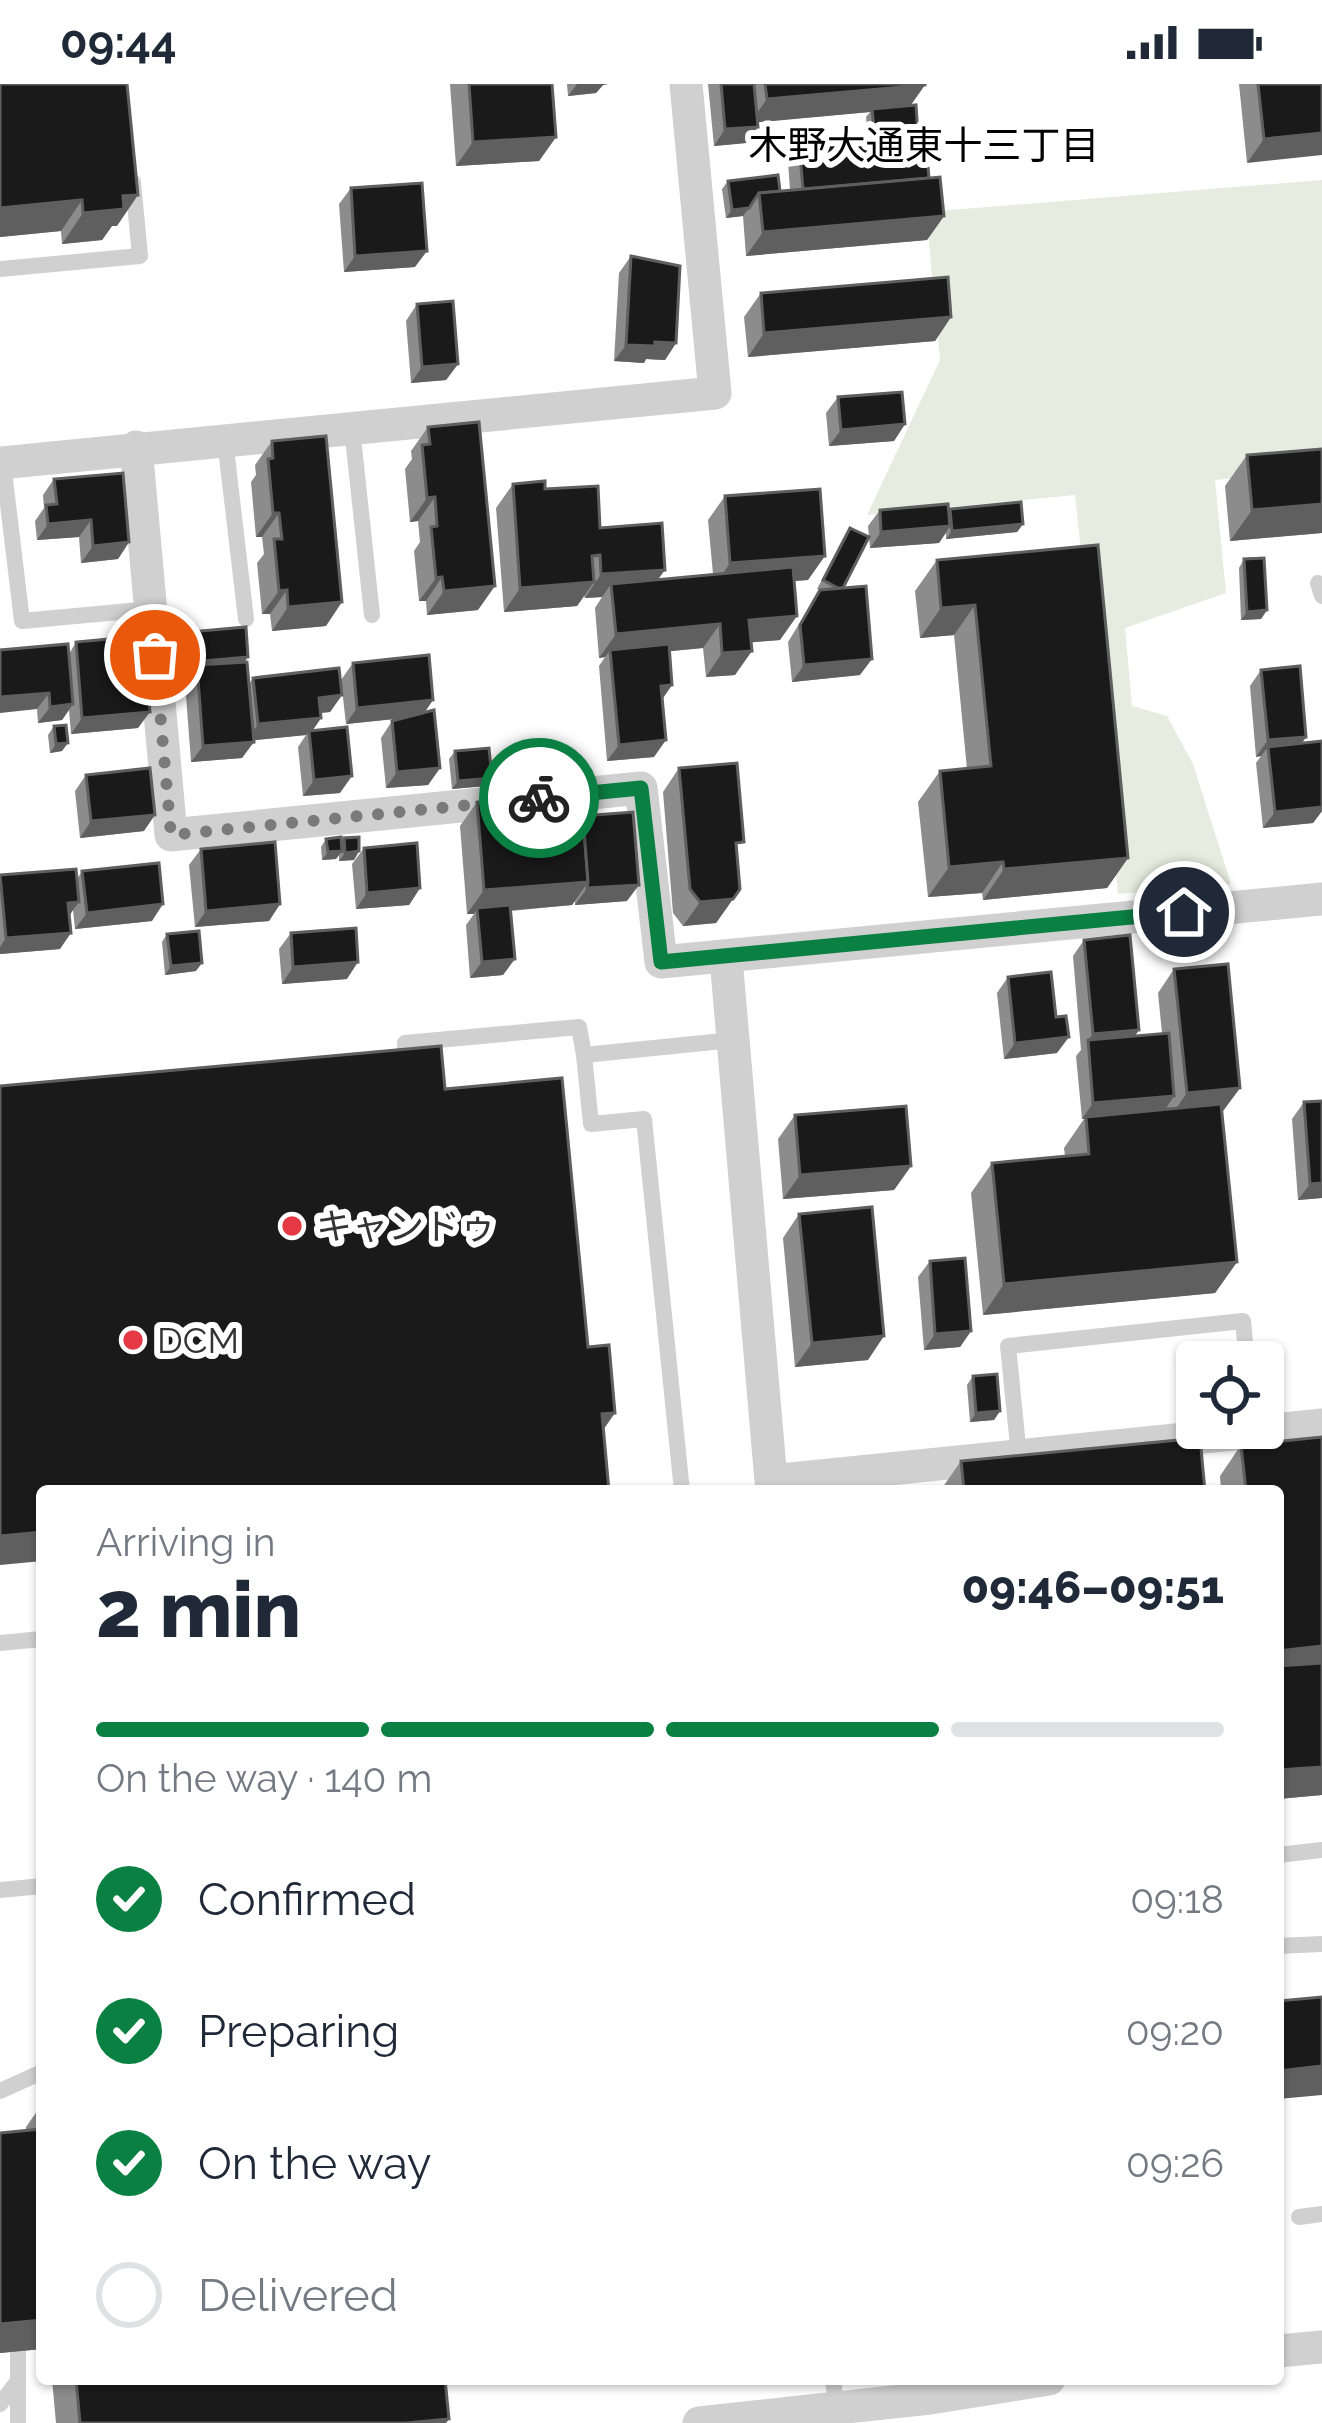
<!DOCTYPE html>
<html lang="en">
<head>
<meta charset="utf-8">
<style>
	body { margin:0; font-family:Raleway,"Noto Sans JP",sans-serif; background:#f2f2f3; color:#1f2937; height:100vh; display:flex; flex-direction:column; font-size:45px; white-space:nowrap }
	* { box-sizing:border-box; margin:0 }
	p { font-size:39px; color:#747a83 }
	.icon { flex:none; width:66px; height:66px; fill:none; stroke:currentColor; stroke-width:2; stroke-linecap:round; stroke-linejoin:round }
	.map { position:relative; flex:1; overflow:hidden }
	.sheet { position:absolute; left:36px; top:1401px; width:1248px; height:900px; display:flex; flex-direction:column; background:#fff; border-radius:12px; box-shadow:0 3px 9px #0004 }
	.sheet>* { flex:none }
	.fabs { position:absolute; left:1176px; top:1257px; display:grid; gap:24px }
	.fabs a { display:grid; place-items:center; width:108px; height:108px; border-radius:12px; background:#fff; box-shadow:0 3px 9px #0004; font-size:60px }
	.pin { position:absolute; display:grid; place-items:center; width:102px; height:102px; color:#fff; margin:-51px; border:6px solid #fff; border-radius:50%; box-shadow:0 3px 12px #0007 }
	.courier { position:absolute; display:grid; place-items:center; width:120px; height:120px; margin:-60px; border:9px solid #0b8043; border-radius:50%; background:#fff; color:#222; box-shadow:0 3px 15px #0007 }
	.summary em { font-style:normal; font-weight:800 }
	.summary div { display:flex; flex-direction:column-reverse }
	.summary { display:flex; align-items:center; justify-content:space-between; height:204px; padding:0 60px }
	h1 { font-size:78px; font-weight:800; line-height:90px }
	.bar { display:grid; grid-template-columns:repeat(4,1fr); gap:18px 12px; align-content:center; height:144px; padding:0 60px }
	.bar i { height:15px; border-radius:9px; background:#e0e1e3 }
	.bar .active { background:#0b8043 }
	.bar p { grid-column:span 4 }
	ol { padding:0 60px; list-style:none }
	li { display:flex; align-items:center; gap:36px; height:132px }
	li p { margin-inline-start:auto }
	li .icon { padding:12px; border-radius:50%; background:#0b8043; color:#fff; stroke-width:4 }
	li:last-child { color:#747a83 }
	li i { width:66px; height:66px; border:6px solid #e0e1e3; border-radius:50% }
	.status { display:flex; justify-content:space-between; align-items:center; height:84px; padding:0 60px; background:#fff; direction:ltr }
	.status svg { height:33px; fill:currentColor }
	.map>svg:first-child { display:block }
</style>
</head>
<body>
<div class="status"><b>09:44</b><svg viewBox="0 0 49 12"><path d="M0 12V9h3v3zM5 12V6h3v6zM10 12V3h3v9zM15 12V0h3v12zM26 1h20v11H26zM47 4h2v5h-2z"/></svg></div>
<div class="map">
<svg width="1322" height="2339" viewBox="0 0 1322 2339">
	<rect width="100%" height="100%" fill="#fff"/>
	<path fill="#e6ecdf" d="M1322,96V385L1215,396L1226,509L1125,544L1132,622L1167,632L1193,680L1231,800L1118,810L1075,411L867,431L940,276L926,128Z"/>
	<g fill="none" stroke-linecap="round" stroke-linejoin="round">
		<g stroke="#d0d0d0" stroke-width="16">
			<path d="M0,185L140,172L133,98"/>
			<path d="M352,344L372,531"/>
			<path d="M225,356L246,535"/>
			<path d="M3,379L22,537L151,525"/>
			<path d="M1318,499L1322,512"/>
			<path d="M395,978L406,977L405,959L579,943L584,971"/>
			<path d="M1019,1372L1008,1262L1243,1237L1247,1278"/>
			<path d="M682,1407L644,1035L591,1040L584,971L733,956"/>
			<path d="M0,1559L42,1555"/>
			<path d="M1278,1771L1322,1766"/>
			<path d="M0,1806L42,1802"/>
			<path d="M1278,1862L1322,1860"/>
			<path d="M0,2007L42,1988"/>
			<path d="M1299,2133L1322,2130"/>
			<path d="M18,2267V2339"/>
			<path d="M833,2295L836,2322"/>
			<path d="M0,2320L18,2297"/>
		</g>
		<g stroke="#d0d0d0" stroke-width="33">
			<path d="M136,363L171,751L641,704L661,878L1322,815"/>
			<path d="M0,379L715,309L686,0"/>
			<path d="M726,874L771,1397L1322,1341"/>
			<path d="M1278,2267L1322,2263"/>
			<path d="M699,2339L930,2314L1049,2295"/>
		</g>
	</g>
	<g fill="#8c8c8c">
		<path d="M0,0L117,142H112L102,156L62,160L61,147L0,153Z"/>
		<path d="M450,0H552L556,53L539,77L456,82Z"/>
		<path d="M567,0H608L603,1L596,9L568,12Z"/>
		<path d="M708,0H925L910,22L929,94L944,132L927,156L746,172L743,132L726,134L722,105L728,97L780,107L790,106L788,78L799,61L868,55L866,33L870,28L757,38L758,43L746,59L714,62Z"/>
		<path d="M1239,0H1322L1247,79Z"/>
		<path d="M351,104L415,183L344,188L339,120Z"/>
		<path d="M631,172L676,259L665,276L646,275L644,279L614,277L619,189Z"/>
		<path d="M761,209L951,233L935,257L748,273L744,233Z"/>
		<path d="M417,220L458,280L446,296L411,299L406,237Z"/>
		<path d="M838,313L905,340L894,357L829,362L826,329Z"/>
		<path d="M428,343L478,526L427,531L426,517H419L414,467L420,458L418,437L410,438L405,385L412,375L411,367Z"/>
		<path d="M272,357L326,542L272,547L270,530H262L257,479L264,470L262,453H256L251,398L256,391L255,381Z"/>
		<path d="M1322,365V449L1230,457L1225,402L1247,371Z"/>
		<path d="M54,395L129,458L118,475L81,479L79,453L37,456L35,437L44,424L43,411Z"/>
		<path d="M513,400L545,405L600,444L658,495L713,490L708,436L725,412L808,496L794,497L780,556L751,558L735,591L706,593L703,564L669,567L672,601L662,615L654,673L607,677L599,582L605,573L599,574L595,524L602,513L585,514L584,512L577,522L504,528L496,424Z"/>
		<path d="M880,426L949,427L1023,440L1017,448L946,455V449L939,459L870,464L869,454L843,504L860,591L792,598L788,558L820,506L817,505L845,452L850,444L869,453L868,442Z"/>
		<path d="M1098,461L1128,774L1107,804L983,816L982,809L928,813L918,718L940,687L967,685L954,551L920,554L915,507L937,476Z"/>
		<path d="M1244,475L1267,526L1261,535L1241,536L1239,484Z"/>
		<path d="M189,548L245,578L249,600L253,594L342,611L330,628L321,629V634L313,646L340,709L303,712L298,663L306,651L254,656L242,674L191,678L185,598L188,594L180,595L178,564Z"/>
		<path d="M76,558L138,644L71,650L69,626L62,636L38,639L37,625Z"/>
		<path d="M353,579L433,616L424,629L440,684L428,701L386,704L381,654L392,637L405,634L346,640L341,596Z"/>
		<path d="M1261,586L1306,653L1302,659L1322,657V727L1313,739L1263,744L1256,679L1261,672L1256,673L1250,602Z"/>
		<path d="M54,642L62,667L50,669L48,651Z"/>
		<path d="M455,667L492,694L486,702L452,705L449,675Z"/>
		<path d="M679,684L737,769L740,805L716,839L683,842L673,829L663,708Z"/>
		<path d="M86,691L144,747L80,754L75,707Z"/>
		<path d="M477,718L583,732L627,817L575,821V817L572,821L511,827L503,891L470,894L466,841L474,830H467L460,742Z"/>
		<path d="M344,754L359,767L354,776L339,777V771L336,775L322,776L321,763L326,755L341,758Z"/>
		<path d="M364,764L420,804L409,821L356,825L352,780Z"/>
		<path d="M201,765L280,820L269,837L195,843L189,781Z"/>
		<path d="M82,787L152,837L75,845L73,826L70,831L60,865L0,870V791L77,795Z"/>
		<path d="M291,849L347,895L282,900L279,865Z"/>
		<path d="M167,850L196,887L165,891L162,858Z"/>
		<path d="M1084,856L1139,946L1135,952L1162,949L1158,909L1174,885L1240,1004L1222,1028L1237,1178L1215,1209L983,1231L971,1109L992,1079L1065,1072L1064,1064L1084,1035H1082L1076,972L1081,966L1073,872Z"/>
		<path d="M1008,893L1056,933L1057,969L1004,975L997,909Z"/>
		<path d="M1322,1017V1114L1298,1116L1292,1035L1304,1018Z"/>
		<path d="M795,1031L911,1082L894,1106L783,1115L778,1055Z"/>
		<path d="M799,1130L868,1276L795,1283L783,1154Z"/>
		<path d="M930,1177L971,1247L960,1263L924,1266L918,1193Z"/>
		<path d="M973,1292L1000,1327L994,1336L970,1338L967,1301Z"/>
		<path d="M1322,1353V1711L1278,1715V1407H1221L1220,1392L1241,1361Z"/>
		<path d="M961,1377L1205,1407H940Z"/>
		<path d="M42,2020V2265L0,2269V2049L26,2047V2043Z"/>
		<path d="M52,2295H445L449,2335L446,2339H56Z"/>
	</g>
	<g fill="#5f5f5f">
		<path d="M577,0H608L603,1L596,9L568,12Z"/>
		<path d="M925,1L908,25H872L870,28L750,39L767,15Z"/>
		<path d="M758,43L746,59L714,62L725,45Z"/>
		<path d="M1322,49V71L1247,79L1264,55Z"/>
		<path d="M556,53L539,77L456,82L473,58Z"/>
		<path d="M138,111L117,142H112L102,156L62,160L83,129L123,112Z"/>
		<path d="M82,116L61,147L0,153V124Z"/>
		<path d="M749,124L743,132L726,134L732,126Z"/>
		<path d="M944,132L927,156L746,172L763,148Z"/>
		<path d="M427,167L415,183L344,188L355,172Z"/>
		<path d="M951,233L935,257L748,273L764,249Z"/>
		<path d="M655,258L676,259L665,276L646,275L644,279L614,277L626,261Z"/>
		<path d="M458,280L446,296L411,299L422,283Z"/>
		<path d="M905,340L894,357L829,362L841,346Z"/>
		<path d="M435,413L418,437L410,438L427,414Z"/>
		<path d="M1322,420V449L1230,457L1252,426Z"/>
		<path d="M273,429H279L262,453H256Z"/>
		<path d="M91,436L79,453L37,456L48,440Z"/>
		<path d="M1023,440L1017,448L946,455L952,447Z"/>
		<path d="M950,442L939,459L870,464L881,448Z"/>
		<path d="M129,458L118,475L81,479L93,462Z"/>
		<path d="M825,472L808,496L714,503L730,479Z"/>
		<path d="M665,486L648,509L611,500L602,513L585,514L601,490Z"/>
		<path d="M442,493L426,517H419L436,494Z"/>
		<path d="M594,498L577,522L504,528L520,504Z"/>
		<path d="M495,502L478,526L427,531L444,507Z"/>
		<path d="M287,506L270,530H262L279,507Z"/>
		<path d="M342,518L326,542L272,547L288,523Z"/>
		<path d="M975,521L954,551L920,554L941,524Z"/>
		<path d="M1267,526L1261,535L1241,536L1247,528Z"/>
		<path d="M797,532L780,556L733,560L749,536Z"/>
		<path d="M720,540L703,564L611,573L610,566L605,573L599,574L616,550Z"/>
		<path d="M752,567L735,591L706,593L722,569Z"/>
		<path d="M248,573L237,590L197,581L188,594L180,595L192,578Z"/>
		<path d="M872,575L860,591L792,598L804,581Z"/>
		<path d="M672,601L661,617V602Z"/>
		<path d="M49,609L37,625L0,629V613Z"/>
		<path d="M342,611L330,628L307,630L319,614Z"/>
		<path d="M433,616L422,632L346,640L357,624Z"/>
		<path d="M73,620L62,636L38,639L50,623Z"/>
		<path d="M150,628L138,644L71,650L82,634Z"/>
		<path d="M321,634L310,650L309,647L306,651L247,657L258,640Z"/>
		<path d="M1306,653L1295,669L1268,663L1261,672L1256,673L1268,656Z"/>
		<path d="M666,656L654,673L607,677L619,661Z"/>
		<path d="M254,658L242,674L191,678L203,662Z"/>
		<path d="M68,659L62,667L50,669L56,660Z"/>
		<path d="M440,684L428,701L386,704L397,688Z"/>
		<path d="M352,692L340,709L303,712L314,696Z"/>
		<path d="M492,694L486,702L452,705L458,697Z"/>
		<path d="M1322,711V727L1313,739L1263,744L1275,728Z"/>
		<path d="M155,731L144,747L80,754L91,737Z"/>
		<path d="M342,767L336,775L322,776L328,768Z"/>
		<path d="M359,767L354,776L339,777L345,769Z"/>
		<path d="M1128,774L1107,804L983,816L1004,785Z"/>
		<path d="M1003,778L982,809L928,813L949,783Z"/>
		<path d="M588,798L572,821L478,829L477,824L474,830H467L484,806Z"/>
		<path d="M639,801L627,817L575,821L587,804Z"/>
		<path d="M420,804L409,821L356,825L367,809Z"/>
		<path d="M733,815L716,839L683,842L700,818Z"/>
		<path d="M79,818L67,834L68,819Z"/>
		<path d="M163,820L152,837L75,845L87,829Z"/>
		<path d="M280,820L269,837L195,843L206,827Z"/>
		<path d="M71,849L60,865L0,870V863L6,854Z"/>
		<path d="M515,875L503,891L470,894L482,878Z"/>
		<path d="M358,878L347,895L282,900L293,883Z"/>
		<path d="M202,879L196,887L165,891L171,882Z"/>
		<path d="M1139,946L1127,962L1088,956L1093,950Z"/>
		<path d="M1069,953L1057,969L1004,975L1015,959Z"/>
		<path d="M1240,1004L1223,1027L1170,1033L1187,1009Z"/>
		<path d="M1174,1012L1163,1029L1082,1035L1093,1019Z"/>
		<path d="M911,1082L894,1106L783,1115L800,1091Z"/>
		<path d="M1322,1099V1114L1298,1116L1310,1100Z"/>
		<path d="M1237,1178L1215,1209L983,1231L1004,1200Z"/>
		<path d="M971,1247L960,1263L924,1266L935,1250Z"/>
		<path d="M884,1252L868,1276L795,1283L812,1259Z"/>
		<path d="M1000,1327L994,1336L970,1338L976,1329Z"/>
		<path d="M615,1329L594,1359L602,1330Z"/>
		<path d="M42,1448V1477L0,1481V1452Z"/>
		<path d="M1322,1562V1591L1278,1595V1567Z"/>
		<path d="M1322,1683V1711L1278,1715V1686Z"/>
		<path d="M1322,1982V2011L1278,2015V1987Z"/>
		<path d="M42,2236V2265L0,2269V2240Z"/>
		<path d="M449,2335L446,2339H406Z"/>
	</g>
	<g fill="#1a1a1a" stroke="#5f5f5f" stroke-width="3">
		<path d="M0,0H127L138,111L123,112L124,125L83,129L82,116L0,124Z"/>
		<path d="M469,0H552L556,53L473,58Z"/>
		<path d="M721,0H754L758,43L725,45Z"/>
		<path d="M765,0H925V1L767,15Z"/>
		<path d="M1258,0H1322V49L1264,55Z"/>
		<path d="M916,21L918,51L875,55L872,25Z"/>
		<path d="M925,50L929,94L803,105L799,61Z"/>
		<path d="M778,91L780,107L759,109L749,124L732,126L728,97Z"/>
		<path d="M940,93L944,132L763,148L759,109Z"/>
		<path d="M422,99L427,167L355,172L351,104Z"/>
		<path d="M631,172L680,182L676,259L655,258V262L626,261Z"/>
		<path d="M948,193L951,233L764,249L761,209Z"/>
		<path d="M453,217L458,280L422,283L417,220Z"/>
		<path d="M902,308L905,340L841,346L838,313Z"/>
		<path d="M479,338L495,502L444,507L442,493L436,494L431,443L437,442L435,413L427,414L422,361L430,360L428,343Z"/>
		<path d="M326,352L342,518L288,523L287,506L279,507L274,455H282L279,429H273L268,375L273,374L272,357Z"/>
		<path d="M1322,365V420L1252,426L1247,371Z"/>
		<path d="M123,389L129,458L93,462L91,436L48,440L46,421L57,420L54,395Z"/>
		<path d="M545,397V405L598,402L600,444L662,439L665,486L601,490L600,471L592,472L594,498L520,504L513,400Z"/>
		<path d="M820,405L825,472L730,479L725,412Z"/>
		<path d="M1021,418L1023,440L952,447L950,425Z"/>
		<path d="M948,420L950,442L881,448L880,426Z"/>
		<path d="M850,444L869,453L843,504H838L823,496Z"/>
		<path d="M1098,461L1128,774L1004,785L1003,778L949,783L940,687L991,682L975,521L941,524L937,476Z"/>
		<path d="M1264,474L1267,526L1247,528L1244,475Z"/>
		<path d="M793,483L797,532L749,536L752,567L722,569L720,540L616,550L611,500Z"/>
		<path d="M866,502L872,575L804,581L800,541L820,506Z"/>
		<path d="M246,543L248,573L192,578L189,548Z"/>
		<path d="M131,553L133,576L145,574L150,628L82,634L76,558Z"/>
		<path d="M68,560L73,620L50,623L49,609L0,613V566Z"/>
		<path d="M669,560L672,601L661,602L666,656L619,661L610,566Z"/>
		<path d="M429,571L433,616L357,624L353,579Z"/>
		<path d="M247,578L254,658L203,662L197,581Z"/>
		<path d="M1300,582L1306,653L1268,656L1261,586Z"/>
		<path d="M339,584L342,611L319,614L321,634L258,640L253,594Z"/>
		<path d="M434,626L440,684L397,688L392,637Z"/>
		<path d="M66,641L68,659L56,660L54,642Z"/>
		<path d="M347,643L352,692L314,696L309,647Z"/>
		<path d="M1322,657V723L1275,728L1268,663Z"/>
		<path d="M489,664L492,694L458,697L455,667Z"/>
		<path d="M737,679L744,758L736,759L740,805L733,815L700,818L690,805L679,684Z"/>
		<path d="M150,684L155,731L91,737L86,691Z"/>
		<path d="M581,709L588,798L484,806L477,718Z"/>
		<path d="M633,728L639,801L587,804L588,798L583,732Z"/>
		<path d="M341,753L342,767L328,768L326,755Z"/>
		<path d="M359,753V767L345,769L344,754Z"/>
		<path d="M275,758L280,820L206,827L201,765Z"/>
		<path d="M417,759L420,804L367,809L364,764Z"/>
		<path d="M159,779L163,820L87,829L82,787Z"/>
		<path d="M76,785L79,818L68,819L71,849L6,854L0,791Z"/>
		<path d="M510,821L515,875L482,878L477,824Z"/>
		<path d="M356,844L358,878L293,883L291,849Z"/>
		<path d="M199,847L202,879L171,882L167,850Z"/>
		<path d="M1130,851L1139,946L1093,950L1084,856Z"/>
		<path d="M1228,880L1240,1004L1187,1009L1174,885Z"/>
		<path d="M1051,888L1056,933L1066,932L1069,953L1015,959L1008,893Z"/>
		<path d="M1169,949L1174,1012L1093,1019L1088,956Z"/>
		<path d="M441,962L445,1005L562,994L588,1263L609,1261L615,1329L602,1330L609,1407H42V1448L0,1452V1002Z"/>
		<path d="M1322,1017V1099L1310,1100L1304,1018Z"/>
		<path d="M1221,1020L1237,1178L1004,1200L992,1079L1089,1070L1086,1033Z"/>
		<path d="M906,1022L911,1082L800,1091L795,1031Z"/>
		<path d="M872,1123L884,1252L812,1259L799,1130Z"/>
		<path d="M965,1174L971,1247L935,1250L930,1177Z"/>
		<path d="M997,1290L1000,1327L976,1329L973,1292Z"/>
		<path d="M1322,1353V1562L1278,1567V1407H1246L1241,1361Z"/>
		<path d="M1200,1354L1205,1407H964L961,1377Z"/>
		<path d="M1322,1579V1683L1278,1686V1582Z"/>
		<path d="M1322,1913V1982L1278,1987V1917Z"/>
		<path d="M42,2045V2236L0,2240V2049Z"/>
		<path d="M76,2295H445L449,2335L406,2339H80Z"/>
	</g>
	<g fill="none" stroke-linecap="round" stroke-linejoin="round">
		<path stroke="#7a7a7a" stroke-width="12" stroke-dasharray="0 21.6" d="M155,571L171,751L539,714"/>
		<path stroke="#0b8043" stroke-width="15" d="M539,714L641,704L661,878L1184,828"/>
	</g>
	<g fill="#e63946" stroke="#fff" stroke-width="4.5">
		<circle cx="292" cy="1142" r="12"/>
		<circle cx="133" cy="1256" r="12"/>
	</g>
	<g text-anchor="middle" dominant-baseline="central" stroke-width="12" stroke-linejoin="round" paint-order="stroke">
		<g font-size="36" fill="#333" stroke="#fff" text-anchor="start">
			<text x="316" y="1142">キャンドゥ</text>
			<text x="157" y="1256">DCM</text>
		</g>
		<g font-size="39" fill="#000" stroke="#fff">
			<text x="924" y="61">木野大通東十三丁目</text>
		</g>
	</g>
</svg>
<div class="fabs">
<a><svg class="icon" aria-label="locate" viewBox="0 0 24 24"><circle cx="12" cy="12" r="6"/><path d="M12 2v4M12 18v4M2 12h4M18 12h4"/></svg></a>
</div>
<div class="pin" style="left:155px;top:571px;background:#ea580c"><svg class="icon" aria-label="bag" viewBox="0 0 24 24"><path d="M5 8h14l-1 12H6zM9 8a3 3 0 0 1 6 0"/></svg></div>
<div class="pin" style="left:1184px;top:828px;background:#1f2937"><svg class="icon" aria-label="home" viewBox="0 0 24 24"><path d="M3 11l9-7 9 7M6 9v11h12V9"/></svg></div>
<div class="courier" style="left:539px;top:714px"><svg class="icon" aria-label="bike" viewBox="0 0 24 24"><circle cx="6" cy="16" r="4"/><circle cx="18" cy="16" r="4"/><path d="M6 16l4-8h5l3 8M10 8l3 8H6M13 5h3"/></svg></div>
<section class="sheet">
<div class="summary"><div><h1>2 min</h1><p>Arriving in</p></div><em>09:46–09:51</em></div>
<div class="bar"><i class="active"></i><i class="active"></i><i class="active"></i><i></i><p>On the way · 140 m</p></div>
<ol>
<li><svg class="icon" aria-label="check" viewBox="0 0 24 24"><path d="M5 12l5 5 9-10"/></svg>Confirmed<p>09:18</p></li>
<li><svg class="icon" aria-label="check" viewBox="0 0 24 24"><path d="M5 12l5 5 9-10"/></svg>Preparing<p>09:20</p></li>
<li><svg class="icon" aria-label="check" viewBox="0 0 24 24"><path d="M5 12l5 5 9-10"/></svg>On the way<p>09:26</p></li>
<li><i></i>Delivered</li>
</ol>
</section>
</div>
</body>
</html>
